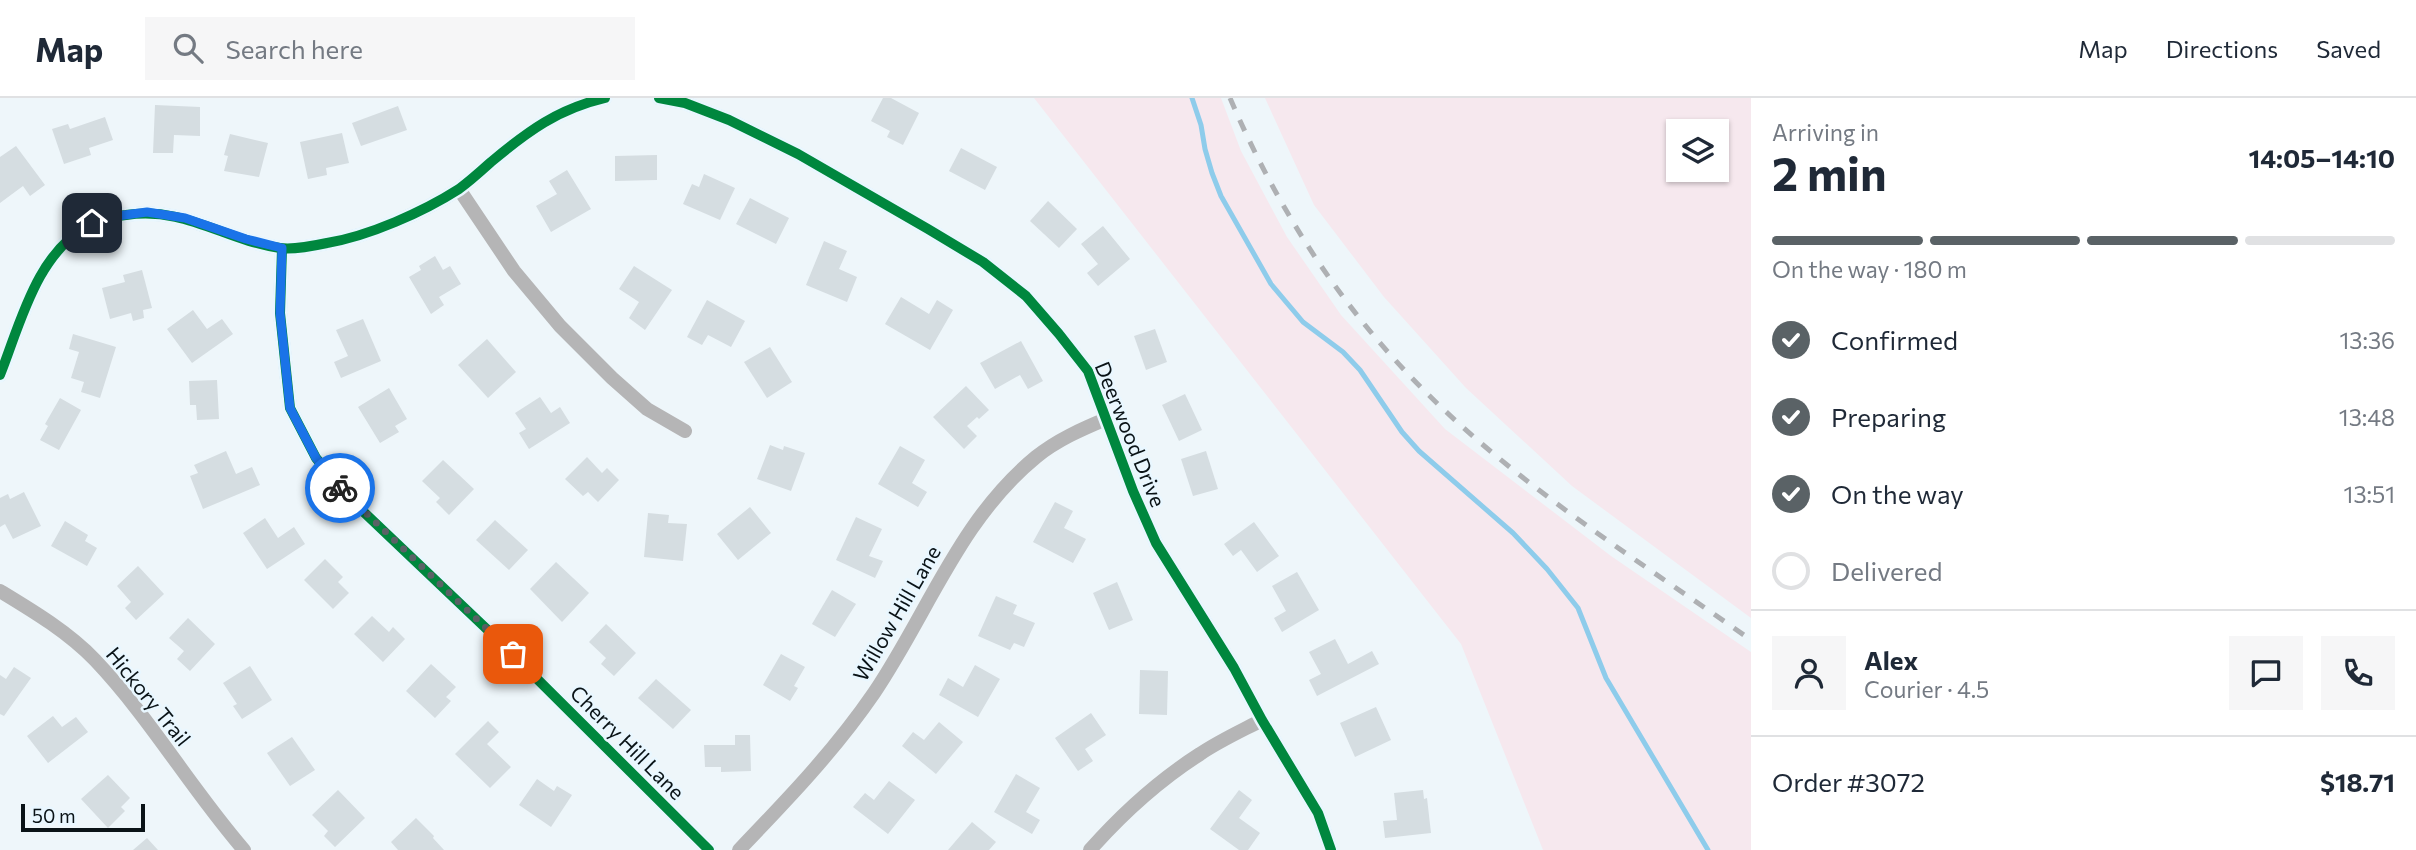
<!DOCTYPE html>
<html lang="en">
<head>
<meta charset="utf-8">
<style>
	body { margin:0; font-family:Commissioner,sans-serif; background:#f6f6f7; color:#1f2937; height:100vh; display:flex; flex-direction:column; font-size:26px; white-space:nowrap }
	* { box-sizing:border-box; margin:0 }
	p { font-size:23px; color:#747a83 }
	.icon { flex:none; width:38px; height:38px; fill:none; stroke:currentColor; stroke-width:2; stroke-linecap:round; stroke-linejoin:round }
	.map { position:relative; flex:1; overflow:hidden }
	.drawer { display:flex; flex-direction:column; background:#fff; width:665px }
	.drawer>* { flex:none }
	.buttons { position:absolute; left:1666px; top:21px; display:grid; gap:14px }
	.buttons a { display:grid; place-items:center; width:63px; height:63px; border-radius:0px; background:#fff; box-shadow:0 2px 5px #0004; font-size:35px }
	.scale { position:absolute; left:21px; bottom:18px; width:124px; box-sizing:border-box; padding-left:7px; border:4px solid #0a1317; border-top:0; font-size:19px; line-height:24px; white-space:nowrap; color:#0a1317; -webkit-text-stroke:5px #e9f7ff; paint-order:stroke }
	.pin { position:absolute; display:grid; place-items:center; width:60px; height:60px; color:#fff; margin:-30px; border-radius:14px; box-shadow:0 4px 10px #0006 }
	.courier { position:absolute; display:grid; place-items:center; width:70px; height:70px; margin:-35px; border:5px solid #1a73e8; border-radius:50%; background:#fff; color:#222; box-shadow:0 2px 9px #0007 }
	.summary em { font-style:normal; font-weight:700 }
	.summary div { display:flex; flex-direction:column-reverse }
	.summary { display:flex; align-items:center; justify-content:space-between; height:119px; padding:0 21px }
	h1 { font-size:46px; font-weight:700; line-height:52px }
	.bar { display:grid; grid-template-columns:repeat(4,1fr); gap:10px 7px; align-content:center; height:84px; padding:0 21px }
	.bar i { height:9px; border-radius:5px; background:#e0e1e3 }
	.bar .on { background:#5a6266 }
	.bar p { grid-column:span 4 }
	.line { display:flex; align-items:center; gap:18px; padding:0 21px; border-top:2px solid #e0e1e3 }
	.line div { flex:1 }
	.round { display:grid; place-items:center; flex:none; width:74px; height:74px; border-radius:0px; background:#f6f6f7 }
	ol { padding:0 21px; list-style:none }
	li { display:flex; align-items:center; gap:21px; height:77px }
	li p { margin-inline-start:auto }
	li .icon { padding:7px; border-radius:50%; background:#5a6266; color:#fff; stroke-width:4 }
	li:last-child { color:#747a83 }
	li i { width:38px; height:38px; border:4px solid #e0e1e3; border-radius:50% }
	header { display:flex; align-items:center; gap:42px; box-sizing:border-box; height:98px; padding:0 35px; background:#fff; border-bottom:2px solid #e0e1e3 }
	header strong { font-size:33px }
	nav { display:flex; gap:38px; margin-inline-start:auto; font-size:24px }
	.search { width:490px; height:63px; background:#f6f6f7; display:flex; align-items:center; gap:18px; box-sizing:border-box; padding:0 24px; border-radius:0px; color:#747a83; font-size:26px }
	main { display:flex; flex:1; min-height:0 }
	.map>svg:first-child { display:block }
</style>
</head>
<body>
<header>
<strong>Map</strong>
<div class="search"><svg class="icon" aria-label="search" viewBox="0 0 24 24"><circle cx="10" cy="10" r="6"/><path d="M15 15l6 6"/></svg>Search here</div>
<nav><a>Map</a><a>Directions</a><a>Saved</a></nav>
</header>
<main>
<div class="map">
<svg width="1751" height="752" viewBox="0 0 1751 752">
	<rect width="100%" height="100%" fill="#eef6fa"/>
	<g fill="#f6e8ee" fill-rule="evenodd">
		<path d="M1034,0H1221L1241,53L1287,139L1341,217L1445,331L1611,458L1751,554V752H1543L1461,546Z"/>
		<path d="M1265,0H1751V520L1572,388L1466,290L1384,199L1314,107ZM1717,33V72H1678V33Z"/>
	</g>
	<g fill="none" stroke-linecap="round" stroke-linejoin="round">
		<path stroke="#8ecceb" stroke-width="5" d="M1192,0L1201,27L1205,51L1212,75L1221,98L1271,186L1303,224L1343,254L1360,272L1402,334L1419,353L1513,435L1547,471L1578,510L1606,580L1708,752"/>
	</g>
	<g fill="#d5dde1">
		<path d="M883,0H891L919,15L903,47L887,39L890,33L871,23Z"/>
		<path d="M155,7L200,9V38L174,37L173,55H153Z"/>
		<path d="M398,8L407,32L361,48L352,25Z"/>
		<path d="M105,19L113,42L89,50L91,57L64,66L52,31L68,26L70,31Z"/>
		<path d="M342,35L349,65L326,70L327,77L308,81L300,44Z"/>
		<path d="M230,36L268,45L259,79L224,73L228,58L224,57Z"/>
		<path d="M16,48L45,87L30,98L23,88L0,105V59Z"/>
		<path d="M961,50L997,69L985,92L949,73Z"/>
		<path d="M657,57V82L615,83V58Z"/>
		<path d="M567,72L591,111L551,134L536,108L557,96L549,83Z"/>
		<path d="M704,76L735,90L720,122L683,106L692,86L699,89Z"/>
		<path d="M750,100L789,120L776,146L736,126Z"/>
		<path d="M1048,103L1077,131L1059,150L1030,123Z"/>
		<path d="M1103,128L1130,161L1098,188L1087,175L1098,166L1081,146Z"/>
		<path d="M824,143L847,153L839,171L857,179L847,204L806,187Z"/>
		<path d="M435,158L443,172L450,168L461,186L439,199L444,207L431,216L409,179L421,172L419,168Z"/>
		<path d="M634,168L672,192L645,232L629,220L639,204L619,191Z"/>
		<path d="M142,172L152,210L143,212L144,220L133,223L131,215L110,221L102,190L125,184L123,177Z"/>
		<path d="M901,199L929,216L937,202L953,212L930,252L885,226Z"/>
		<path d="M707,202L745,223L731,249L708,237L702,247L687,239Z"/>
		<path d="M193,212L207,231L222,221L233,236L192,265L167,231Z"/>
		<path d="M363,221L381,263L341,280L334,264L348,258L336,232Z"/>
		<path d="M1155,231L1167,264L1146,272L1134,238Z"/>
		<path d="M73,236L116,249L100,300L81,294L84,284L71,280L79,254L69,251Z"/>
		<path d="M487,241L516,274L488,300L458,267Z"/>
		<path d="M1021,243L1043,283L1028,291L1020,277L995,291L980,265Z"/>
		<path d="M770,249L792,284L767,300L744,264Z"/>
		<path d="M217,282L219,321L197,322L196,307H190L189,283Z"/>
		<path d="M966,288L989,312L979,321L977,319L967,328L977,338L964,351L933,319Z"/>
		<path d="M389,290L407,321L395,328L399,334L380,345L358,309Z"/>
		<path d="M1185,296L1202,332L1179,343L1162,307Z"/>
		<path d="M540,299L551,315L560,309L570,325L529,351L519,335L526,331L515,315Z"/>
		<path d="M60,300L81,312L59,352L40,342L48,328L45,326Z"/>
		<path d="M770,347L783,352L784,348L805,355L791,393L757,381Z"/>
		<path d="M900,348L925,362L912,385L927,394L918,409L878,386Z"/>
		<path d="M226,353L236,376L252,369L260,387L203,411L190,378L198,375L194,367Z"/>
		<path d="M1206,353L1218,391L1193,398L1181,361Z"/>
		<path d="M587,359L602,375L607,370L619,382L598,404L588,394L583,398L565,381Z"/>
		<path d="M443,362L474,391L449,417L436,404L440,400L422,383Z"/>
		<path d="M24,394L41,428L13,441L5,426L0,429V400L8,396L10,401Z"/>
		<path d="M1055,404L1073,413L1064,430L1086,441L1073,465L1033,444Z"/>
		<path d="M750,409L771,435L738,462L717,436Z"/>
		<path d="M648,415L669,417L668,425L687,426L683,463L644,459Z"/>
		<path d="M856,419L882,431L869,458L883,463L875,480L836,462Z"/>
		<path d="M265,420L278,440L294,429L305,446L267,471L243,435Z"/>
		<path d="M495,422L528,452L509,472L476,442Z"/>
		<path d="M65,423L88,437L85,443L97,450L87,468L51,448Z"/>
		<path d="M1254,424L1279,458L1257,474L1241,452L1233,458L1224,446Z"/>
		<path d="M325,461L343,479L338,484L349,495L333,511L304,482Z"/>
		<path d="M556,464L589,495L562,524L530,491Z"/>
		<path d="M138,468L164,496L136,522L125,510L131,504L117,488Z"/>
		<path d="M1297,474L1319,512L1282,534L1274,520L1286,513L1272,488Z"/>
		<path d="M1117,484L1133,522L1109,532L1093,495Z"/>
		<path d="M832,492L856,506L835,539L812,526Z"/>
		<path d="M996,498L1017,507L1013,516L1035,525L1024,549L1014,545L1010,552L978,538Z"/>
		<path d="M372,518L389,534L393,529L405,541L383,564L354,536Z"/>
		<path d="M188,520L215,546L190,573L177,561L184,553L169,540Z"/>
		<path d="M606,526L636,555L614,578L601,566L606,560L589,544Z"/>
		<path d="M1335,541L1348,566L1372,553L1379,566L1317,598L1309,582L1321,576L1309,554Z"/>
		<path d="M781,556L805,569L794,588L798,590L790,603L763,587Z"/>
		<path d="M431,566L456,589L446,599L451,603L435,620L406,593Z"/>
		<path d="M975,567L1000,581L978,619L939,597L948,580L963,589Z"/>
		<path d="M250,568L272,602L242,621L233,608L237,606L223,585Z"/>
		<path d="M14,569L31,580L4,618L0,616V577L6,581Z"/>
		<path d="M1140,572L1168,573L1167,617L1139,616Z"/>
		<path d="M656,581L691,612L673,631L638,600Z"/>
		<path d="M1376,609L1391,642L1355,659L1340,625Z"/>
		<path d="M1091,615L1106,637L1085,651L1093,663L1078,673L1055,640Z"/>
		<path d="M53,618L62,629L76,619L88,634L48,665L27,638Z"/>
		<path d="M488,623L499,634L487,646L511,669L490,690L455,656Z"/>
		<path d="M939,624L963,644L936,676L902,648L913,634L924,642Z"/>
		<path d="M735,637H750L751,673L721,674V669H705L704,647H735Z"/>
		<path d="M292,639L315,672L290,688L267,655Z"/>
		<path d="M1016,676L1040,690L1026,714L1040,722L1032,736L994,714Z"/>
		<path d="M108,677L130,700L121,709L125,713L108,730L81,701Z"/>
		<path d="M537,681L554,693L557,688L572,697L551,729L519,707Z"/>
		<path d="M889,683L915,702L888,736L853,709L865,695L874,702Z"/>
		<path d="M338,692L365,720L335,749L324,738L328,733L312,717Z"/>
		<path d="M1239,692L1252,702L1239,720L1260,735L1248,752H1239L1210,731Z"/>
		<path d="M1423,692L1424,701L1427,700L1431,735L1385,740L1383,723L1397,722L1394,695Z"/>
		<path d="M416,720L434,738L433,740L444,752H398L391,744Z"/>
		<path d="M972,724L996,744L989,752H948Z"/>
		<path d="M147,740L158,752H133Z"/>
	</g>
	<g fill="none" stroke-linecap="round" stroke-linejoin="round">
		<g stroke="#b5b5b6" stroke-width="14">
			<path d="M659,0L685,5L729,22L798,56L928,131L983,164L1026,198L1059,236L1088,273L1133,393L1156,445L1234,570L1262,622L1318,715L1331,752"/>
			<path d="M459,91L514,173L560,228L612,280L647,311L685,333"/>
			<path d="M282,151L280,215L290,310L316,360L350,401L493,537L709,752"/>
			<path d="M0,277C21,224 36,156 90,126C101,121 115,118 126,117C185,108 224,142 280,150C294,152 313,148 327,145C369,138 423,114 459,91C470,83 481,73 491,64C528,33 558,11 605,0"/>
			<path d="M0,493C33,513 68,534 95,562C151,621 191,691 244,752"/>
			<path d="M739,752C787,702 835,652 874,595C928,515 960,421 1036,359C1057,342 1082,331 1106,321"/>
			<path d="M1090,752C1121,717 1161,681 1200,656C1219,643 1241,633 1262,622"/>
		</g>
		<path stroke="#aeb0b3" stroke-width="5" stroke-dasharray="12 12" stroke-linecap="butt" d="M1230,0C1274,103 1333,198 1411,279C1510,383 1635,460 1751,542"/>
		<g stroke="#e9f7ff" stroke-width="15">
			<g id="cycleway">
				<path d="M659,0L685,5L729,22L798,56L928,131L983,164L1026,198L1059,236L1088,273L1133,393L1156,445L1234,570L1262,622L1318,715L1331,752"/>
				<path d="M282,151L280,215L290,310L316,360L350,401L493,537L709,752"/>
				<path d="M0,277C21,224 36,156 90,126C101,121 115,118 126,117C185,108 224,142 280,150C294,152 313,148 327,145C369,138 423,114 459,91C470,83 481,73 491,64C528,33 558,11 605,0"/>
			</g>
		</g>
		<use href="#cycleway" stroke="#00873e" stroke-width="10"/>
	</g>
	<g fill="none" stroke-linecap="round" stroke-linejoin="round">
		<path stroke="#5a6266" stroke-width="7" stroke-dasharray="0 12.6" d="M340,390L513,556"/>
		<path stroke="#1a73e8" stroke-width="9" d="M92,125L117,118L147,114L185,120L246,141L282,150L280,215L290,310L316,360L340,390"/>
	</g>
	<g text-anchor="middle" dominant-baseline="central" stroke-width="5" stroke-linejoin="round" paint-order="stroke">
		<g font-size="21" fill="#0a1317" stroke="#e9f7ff">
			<text transform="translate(1131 336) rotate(68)">Deerwood Drive</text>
			<text transform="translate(896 515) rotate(-60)">Willow Hill Lane</text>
			<text transform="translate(149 598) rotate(51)">Hickory Trail</text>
			<text transform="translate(628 644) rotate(45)">Cherry Hill Lane</text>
		</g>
	</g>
</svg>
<div class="buttons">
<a><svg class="icon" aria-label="layers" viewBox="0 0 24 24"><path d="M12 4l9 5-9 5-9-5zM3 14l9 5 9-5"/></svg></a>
</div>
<div class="scale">50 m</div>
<div class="pin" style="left:513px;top:556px;background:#ea580c"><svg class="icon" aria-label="bag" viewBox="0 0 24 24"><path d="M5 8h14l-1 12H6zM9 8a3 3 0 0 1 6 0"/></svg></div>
<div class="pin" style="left:92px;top:125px;background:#1f2937"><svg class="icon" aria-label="home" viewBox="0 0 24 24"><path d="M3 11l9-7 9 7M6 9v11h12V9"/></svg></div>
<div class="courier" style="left:340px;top:390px"><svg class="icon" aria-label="bike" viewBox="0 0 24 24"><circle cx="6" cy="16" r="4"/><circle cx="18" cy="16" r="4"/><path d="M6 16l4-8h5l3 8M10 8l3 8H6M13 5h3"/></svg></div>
</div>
<section class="drawer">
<div class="summary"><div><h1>2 min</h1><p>Arriving in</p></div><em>14:05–14:10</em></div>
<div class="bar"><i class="on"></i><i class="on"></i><i class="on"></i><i></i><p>On the way · 180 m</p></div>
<ol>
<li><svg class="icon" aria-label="check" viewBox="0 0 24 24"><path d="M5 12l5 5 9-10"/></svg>Confirmed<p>13:36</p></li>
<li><svg class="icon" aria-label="check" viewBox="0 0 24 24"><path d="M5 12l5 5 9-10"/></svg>Preparing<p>13:48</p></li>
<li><svg class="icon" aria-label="check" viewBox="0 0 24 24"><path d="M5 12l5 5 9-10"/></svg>On the way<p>13:51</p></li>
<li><i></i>Delivered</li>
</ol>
<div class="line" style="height:126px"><a class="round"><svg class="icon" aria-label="person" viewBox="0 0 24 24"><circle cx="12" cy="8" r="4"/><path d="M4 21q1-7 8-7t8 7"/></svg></a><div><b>Alex</b><p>Courier · 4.5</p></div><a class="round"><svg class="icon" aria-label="chat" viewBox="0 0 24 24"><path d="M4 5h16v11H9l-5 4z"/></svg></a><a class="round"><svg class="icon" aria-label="phone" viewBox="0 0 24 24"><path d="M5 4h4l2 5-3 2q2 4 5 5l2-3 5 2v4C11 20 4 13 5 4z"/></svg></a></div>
<div class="line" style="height:91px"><div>Order #3072</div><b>$18.71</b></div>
</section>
</main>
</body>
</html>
